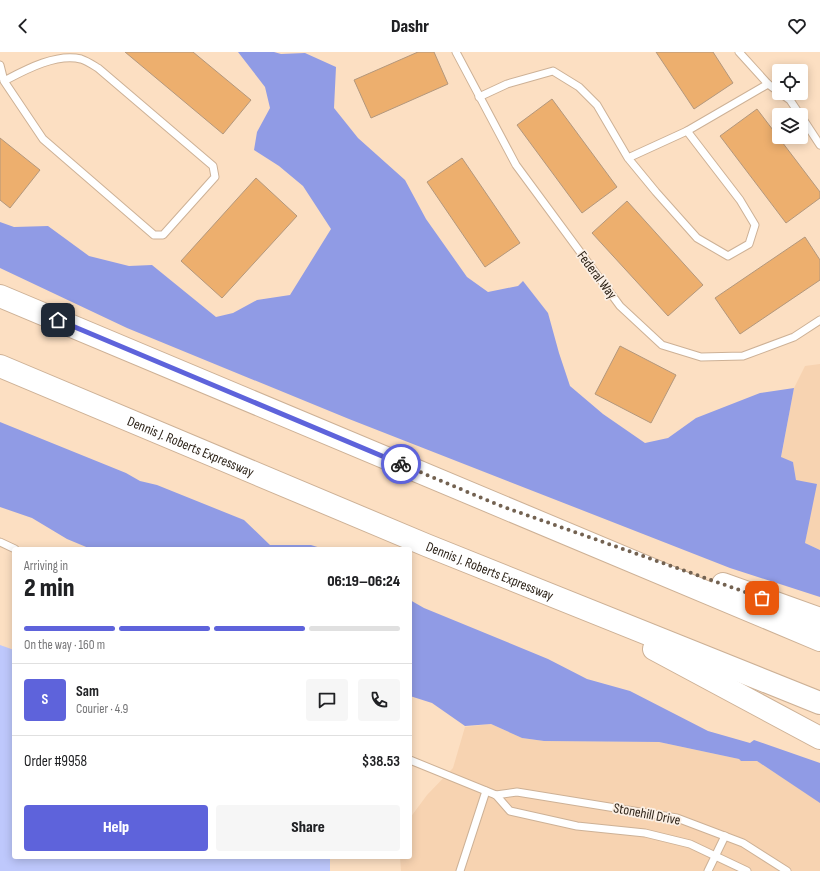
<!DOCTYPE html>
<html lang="en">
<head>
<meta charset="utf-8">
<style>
	body { margin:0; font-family:"Sofia Sans Condensed",sans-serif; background:#f6f6f6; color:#202124; height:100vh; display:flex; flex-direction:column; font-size:15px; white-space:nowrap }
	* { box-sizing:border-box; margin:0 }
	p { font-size:13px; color:#757577 }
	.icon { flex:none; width:22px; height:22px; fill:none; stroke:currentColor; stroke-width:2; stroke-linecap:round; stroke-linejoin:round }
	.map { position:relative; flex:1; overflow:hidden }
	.drawer { position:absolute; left:12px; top:495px; width:400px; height:312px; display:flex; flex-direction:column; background:#fff; border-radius:4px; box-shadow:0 2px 10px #0003 }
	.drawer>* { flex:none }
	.tools { position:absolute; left:772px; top:12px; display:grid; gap:8px }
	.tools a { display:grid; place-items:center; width:36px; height:36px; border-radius:4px; background:#fff; box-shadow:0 2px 10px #0003; font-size:20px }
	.pin { position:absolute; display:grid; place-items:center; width:34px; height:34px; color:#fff; margin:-17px; border-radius:8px; box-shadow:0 2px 6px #0006 }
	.courier { position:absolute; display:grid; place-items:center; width:40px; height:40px; margin:-20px; border:3px solid #5e63db; border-radius:50%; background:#fff; color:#222; box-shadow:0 1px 5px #0007 }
	.summary em { font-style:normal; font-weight:800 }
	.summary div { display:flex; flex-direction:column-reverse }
	.summary { display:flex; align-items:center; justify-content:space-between; height:68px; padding:0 12px }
	h1 { font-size:26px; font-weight:800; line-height:30px }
	.bar { display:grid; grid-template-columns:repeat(4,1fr); gap:6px 4px; align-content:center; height:48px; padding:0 12px }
	.bar i { height:5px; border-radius:3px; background:#e0e0e0 }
	.bar .selected { background:#5e63db }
	.bar p { grid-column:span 4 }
	.line { display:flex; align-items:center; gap:10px; padding:0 12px; border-top:1px solid #e0e0e0 }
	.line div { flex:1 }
	.round { display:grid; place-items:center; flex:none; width:42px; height:42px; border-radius:4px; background:#f6f6f6 }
	.action { display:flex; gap:8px; margin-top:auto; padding:8px 12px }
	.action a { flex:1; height:46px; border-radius:4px; background:#5e63db; color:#fff; font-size:16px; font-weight:800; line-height:46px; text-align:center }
	.action a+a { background:#f6f6f6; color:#202124 }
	header { display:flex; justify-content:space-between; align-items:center; height:52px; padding:0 12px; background:#fff; font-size:18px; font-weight:800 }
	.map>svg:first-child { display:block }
</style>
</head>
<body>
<header><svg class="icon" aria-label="back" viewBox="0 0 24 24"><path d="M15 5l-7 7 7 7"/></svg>Dashr<svg class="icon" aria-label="heart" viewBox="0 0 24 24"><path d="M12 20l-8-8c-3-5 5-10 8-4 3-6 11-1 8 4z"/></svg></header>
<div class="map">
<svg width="820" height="819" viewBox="0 0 820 819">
	<rect width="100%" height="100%" fill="#fcdfc2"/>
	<g fill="#f7d3b1">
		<path d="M820,312V498L805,491L808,472L796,428L793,410L781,406L794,336L805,314Z"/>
		<path d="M491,672L522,686L544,689L659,690L739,707L742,709H757L820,750V819H401L400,805H410V766L427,743L453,716L465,675Z"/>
	</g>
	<path fill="#bec8fc" d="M0,593L14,598V805H330V819H0Z"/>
	<g fill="#909be5">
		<path d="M238,0H274L281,2L305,1L336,15L334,56L358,86L405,128L426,167L467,225L488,240L518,234L523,229L548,261L559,301L570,334L603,362L645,391L668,386L696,366L760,341L794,336L781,405L793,410L796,428L817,432L805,491L820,498V545L730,516L349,367L127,276L0,216V170L14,175L48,174L89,204L129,214L152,213L216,265L233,261L257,248L290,243L331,177L303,134L279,114L254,98L257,80L270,56L265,35Z"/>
		<path d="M0,370L126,421L140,429L157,433L244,468L270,493H311L324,497H91L67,487L32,466L0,455Z"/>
		<path d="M410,548L424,556L548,607L587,627L630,639L708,679L750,691L754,688L820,711V751L757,709H741L739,707L659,690L544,689L522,686L491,672L465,674L432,651L410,644Z"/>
	</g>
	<g fill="#edaf6e" stroke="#b3977c">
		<path d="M125,0H193L251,48L223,82Z"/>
		<path d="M418,0H434L448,32L371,66L354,28Z"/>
		<path d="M656,0H713L733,31L694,57Z"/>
		<path d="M552,47L617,135L582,161L517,73Z"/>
		<path d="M757,57L820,140V146L786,171L720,84Z"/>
		<path d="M0,86L40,118L10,156L0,148Z"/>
		<path d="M462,106L520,191L485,215L427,130Z"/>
		<path d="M256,126L297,164L222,246L181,209Z"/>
		<path d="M627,149L703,233L668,264L592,181Z"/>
		<path d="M805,185L820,208V228L740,282L715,246Z"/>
		<path d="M620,294L676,323L651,371L595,342Z"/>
	</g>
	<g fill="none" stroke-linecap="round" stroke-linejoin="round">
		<g stroke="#cdb196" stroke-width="9">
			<g id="lane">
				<path d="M456,0L516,113L620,254L662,293L701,305L743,304L794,285L820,268"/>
				<path d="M739,0L768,32L779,40"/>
				<path d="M0,13L4,29L43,87L154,183H163L215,125L213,114L98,16C93,13 87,9 81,7C56,1 25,18 4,29"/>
				<path d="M780,41L790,48L800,63"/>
				<path d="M479,45L507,32L553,19L579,35L597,53L628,106L656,140L697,186L728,204L749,192L755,173L740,148L687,79L628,106"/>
				<path d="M801,64L820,93"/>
				<path d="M687,79L768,32"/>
				<path d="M0,490L15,497"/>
				<path d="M410,708L496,743L510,759L577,774L645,781L690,792L747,819"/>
				<path d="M496,743L517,740L677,766L743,791L787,819"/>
				<path d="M460,819L486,739"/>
				<path d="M708,819L725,784"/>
			</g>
		</g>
		<g stroke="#cdb196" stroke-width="24">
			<g id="highway">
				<path d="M0,244L820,588"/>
				<path id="s1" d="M0,314L426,493L820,651"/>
				<path d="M723,532L820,567"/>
				<path d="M654,597L820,686"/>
			</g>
		</g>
		<use href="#lane" stroke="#fff" stroke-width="7"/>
		<use href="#highway" stroke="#fff" stroke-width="22"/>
	</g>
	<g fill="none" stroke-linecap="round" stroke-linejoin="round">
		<path stroke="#736251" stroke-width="4" stroke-dasharray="0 7.2" d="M401,412L501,454L762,546"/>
		<path stroke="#5e63db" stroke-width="5" d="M58,268L401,412"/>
	</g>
	<g text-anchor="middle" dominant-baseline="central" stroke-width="3.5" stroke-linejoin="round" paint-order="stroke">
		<g font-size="14" fill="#291f14" stroke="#fbefe4">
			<text transform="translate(597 223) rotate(53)">Federal Way</text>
			<text stroke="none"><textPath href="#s1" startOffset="207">Dennis J. Roberts Expressway</textPath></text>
			<text stroke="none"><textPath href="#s1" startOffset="531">Dennis J. Roberts Expressway</textPath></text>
			<text transform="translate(647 762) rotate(11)">Stonehill Drive</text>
		</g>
	</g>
</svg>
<div class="tools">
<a><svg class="icon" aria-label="locate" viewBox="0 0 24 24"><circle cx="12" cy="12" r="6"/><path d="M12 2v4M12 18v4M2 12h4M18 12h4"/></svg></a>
<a><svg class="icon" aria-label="layers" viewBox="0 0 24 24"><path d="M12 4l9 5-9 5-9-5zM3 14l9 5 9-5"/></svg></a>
</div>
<div class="pin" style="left:762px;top:546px;background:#ea580c"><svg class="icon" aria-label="bag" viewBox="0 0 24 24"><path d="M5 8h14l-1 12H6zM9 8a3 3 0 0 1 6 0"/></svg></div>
<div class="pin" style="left:58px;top:268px;background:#1f2937"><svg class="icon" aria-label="home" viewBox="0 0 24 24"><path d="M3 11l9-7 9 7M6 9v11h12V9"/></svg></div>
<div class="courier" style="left:401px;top:412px"><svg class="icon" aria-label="bike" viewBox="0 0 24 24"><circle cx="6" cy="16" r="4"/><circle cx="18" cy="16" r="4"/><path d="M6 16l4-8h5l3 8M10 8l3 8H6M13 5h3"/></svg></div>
<section class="drawer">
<div class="summary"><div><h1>2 min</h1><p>Arriving in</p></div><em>06:19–06:24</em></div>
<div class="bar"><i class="selected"></i><i class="selected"></i><i class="selected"></i><i></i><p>On the way · 160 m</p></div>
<div class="line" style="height:72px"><b class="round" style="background:#5e63db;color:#fff">S</b><div><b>Sam</b><p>Courier · 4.9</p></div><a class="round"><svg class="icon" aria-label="chat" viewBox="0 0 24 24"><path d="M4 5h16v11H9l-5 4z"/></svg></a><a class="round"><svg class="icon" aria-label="phone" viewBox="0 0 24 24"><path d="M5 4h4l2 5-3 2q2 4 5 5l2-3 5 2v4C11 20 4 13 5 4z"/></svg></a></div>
<div class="line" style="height:52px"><div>Order #9958</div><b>$38.53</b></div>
<div class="action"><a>Help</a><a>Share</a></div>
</section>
</div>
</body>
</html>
